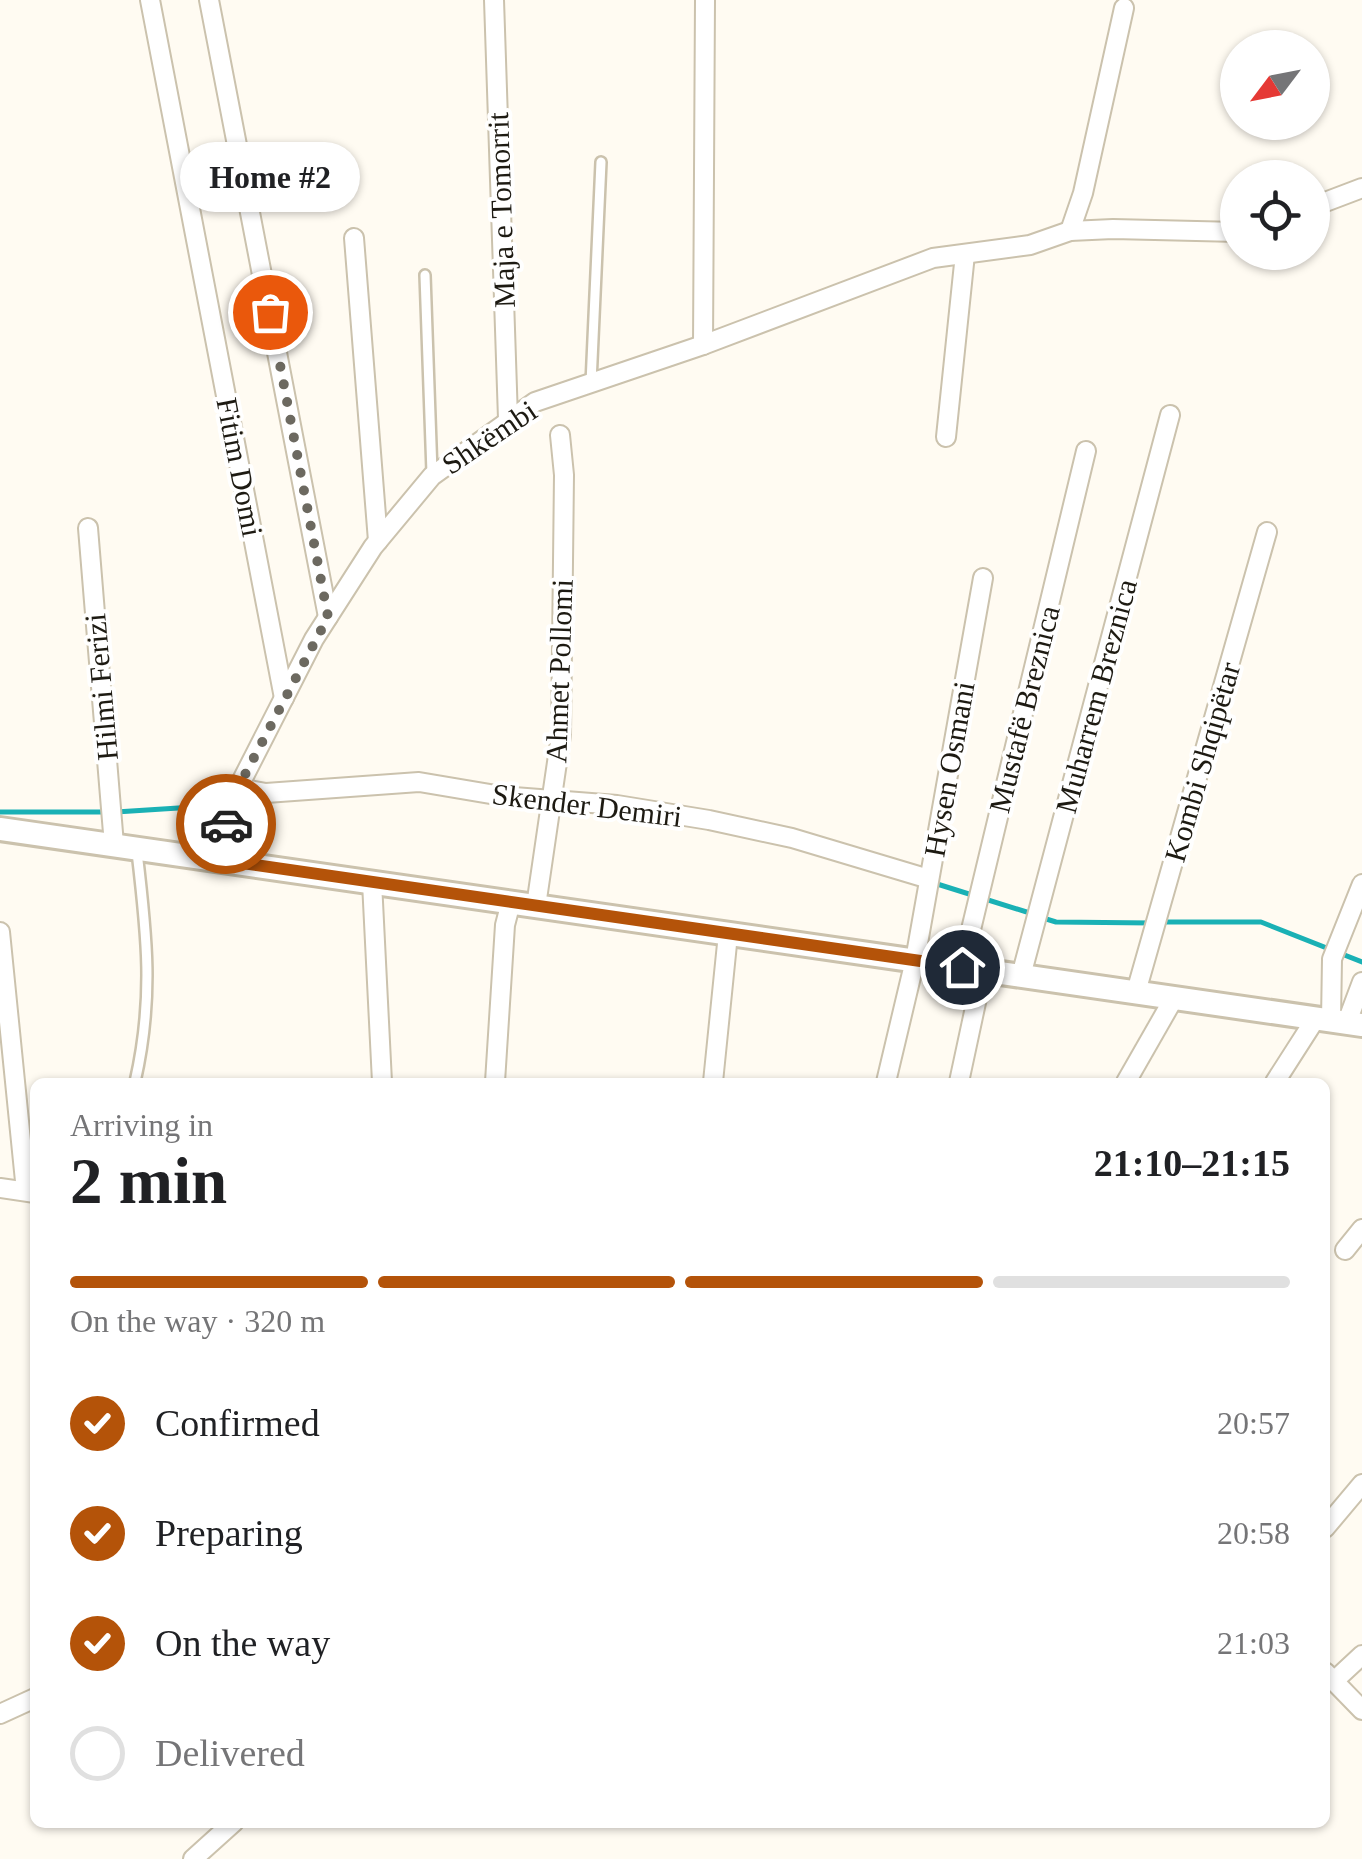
<!DOCTYPE html>
<html lang="en">
<head>
<meta charset="utf-8">
<style>
	body { margin:0; font-family:"Times New Roman",serif; background:#f6f6f6; color:#202124; height:100vh; display:flex; flex-direction:column; font-size:38px; white-space:nowrap }
	* { box-sizing:border-box; margin:0 }
	p { font-size:32px; color:#757577 }
	.icon { flex:none; width:55px; height:55px; fill:none; stroke:currentColor; stroke-width:2; stroke-linecap:round; stroke-linejoin:round }
	.map { position:relative; flex:1; overflow:hidden }
	.side { position:absolute; left:30px; top:1078px; width:1300px; height:750px; display:flex; flex-direction:column; background:#fff; border-radius:15px; box-shadow:0 2px 8px #0004 }
	.side>* { flex:none }
	.needle { width:65px; rotate:238deg }
	.buttons { position:absolute; left:1220px; top:30px; display:grid; gap:20px }
	.buttons a { display:grid; place-items:center; width:110px; height:110px; border-radius:50%; background:#fff; box-shadow:0 2px 8px #0004; font-size:50px }
	.pin { position:absolute; display:grid; place-items:center; width:85px; height:85px; color:#fff; margin:-42px; border:5px solid #fff; border-radius:50%; box-shadow:0 2px 10px #0007 }
	.courier { position:absolute; display:grid; place-items:center; width:100px; height:100px; margin:-50px; border:8px solid #b45309; border-radius:50%; background:#fff; color:#222; box-shadow:0 2px 12px #0007 }
	.bubble { position:absolute; height:70px; border-radius:35px; background:#fff; box-shadow:0 2px 8px #0004; font-size:32px; font-weight:700; line-height:70px; text-align:center }
	.overview em { font-style:normal; font-weight:700 }
	.overview div { display:flex; flex-direction:column-reverse }
	.overview { display:flex; align-items:center; justify-content:space-between; height:170px; padding:0 40px }
	h1 { font-size:65px; font-weight:700; line-height:75px }
	.bar { display:grid; grid-template-columns:repeat(4,1fr); gap:15px 10px; align-content:center; height:120px; padding:0 40px }
	.bar i { height:12px; border-radius:8px; background:#e0e0e0 }
	.bar .selected { background:#b45309 }
	.bar p { grid-column:span 4 }
	ol { padding:0 40px; list-style:none }
	li { display:flex; align-items:center; gap:30px; height:110px }
	li p { margin-inline-start:auto }
	li .icon { padding:10px; border-radius:50%; background:#b45309; color:#fff; stroke-width:4 }
	li:last-child { color:#757577 }
	li i { width:55px; height:55px; border:5px solid #e0e0e0; border-radius:50% }
	.map>svg:first-child { display:block }
</style>
</head>
<body>
<div class="map">
<svg width="1362" height="1859" viewBox="0 0 1362 1859">
	<rect width="100%" height="100%" fill="#fffbf2"/>
	<g fill="none" stroke-linecap="round" stroke-linejoin="round">
		<g stroke="#1ab1b5" stroke-width="5">
			<path d="M236,805L270,801"/>
			<path d="M0,812H105"/>
			<path d="M116,812L225,805"/>
			<path d="M934,883L1033,914"/>
			<path d="M1043,918L1056,922L1152,923"/>
			<path d="M1163,922H1261L1362,962"/>
		</g>
		<g stroke="#cbc2ad" stroke-width="14">
			<g id="service">
				<path d="M425,275L432,473"/>
				<path d="M591,383L601,162"/>
				<path d="M135,1082C154,999 147,936 137,852"/>
			</g>
		</g>
		<g stroke="#cbc2ad" stroke-width="22">
			<g id="minor">
				<path d="M150,0L284,698"/>
				<path d="M209,0L328,617"/>
				<path d="M494,0L508,419"/>
				<path d="M1312,207L1362,188"/>
				<path d="M1070,231L1083,193L1124,8"/>
				<path d="M354,238L378,541"/>
				<path d="M703,345L705,0"/>
				<path d="M946,437L965,254"/>
				<path d="M88,528L114,845"/>
				<path d="M238,788L266,793L419,782L502,796L617,805L709,820L792,838L929,879"/>
				<path d="M221,860L223,834L238,788L314,639L373,547L432,476L535,402L703,345L933,258L1030,245L1070,231L1113,229L1238,232"/>
				<path d="M372,882L382,1082"/>
				<path d="M536,906L561,735L564,475L560,435"/>
				<path d="M0,932L26,1191"/>
				<path d="M962,967L1086,451"/>
				<path d="M1021,976L1170,415"/>
				<path d="M1136,992L1267,532"/>
				<path d="M1331,1020L1332,959L1362,884"/>
				<path d="M1347,1022L1362,982"/>
				<path d="M495,1082L505,925L511,902"/>
				<path d="M713,1082L728,934"/>
				<path d="M886,1082L915,960L983,578"/>
				<path d="M959,1082L983,970"/>
				<path d="M1126,1082L1174,998"/>
				<path d="M1275,1082L1316,1018"/>
				<path d="M0,1188L35,1193"/>
				<path d="M1345,1250L1362,1229"/>
				<path d="M1325,1528L1362,1484"/>
				<path d="M1325,1672L1362,1710"/>
				<path d="M1334,1681L1362,1655"/>
				<path d="M0,1714L35,1698"/>
				<path d="M193,1859L234,1822"/>
			</g>
		</g>
		<g stroke="#cbc2ad" stroke-width="28">
			<path id="tertiary" d="M0,829L1362,1025"/>
		</g>
		<use href="#service" stroke="#fff" stroke-width="9"/>
		<use href="#minor" stroke="#fff" stroke-width="18"/>
		<use href="#tertiary" stroke="#fff" stroke-width="22"/>
	</g>
	<g fill="none" stroke-linecap="round" stroke-linejoin="round">
		<path stroke="#6c6960" stroke-width="10" stroke-dasharray="0 18" d="M226,824L238,788L328,617L270,312"/>
		<path stroke="#b45309" stroke-width="12" d="M226,824L221,860L962,967"/>
	</g>
	<g text-anchor="middle" dominant-baseline="central" stroke-width="8" stroke-linejoin="round" paint-order="stroke">
		<g font-size="30" fill="#1d1a12" stroke="#fff">
			<text transform="translate(501 210) rotate(-92)">Maja e Tomorrit</text>
			<text transform="translate(489 437) rotate(-34)">Shkëmbi</text>
			<text transform="translate(240 467) rotate(79)">Fitim Domi</text>
			<text transform="translate(559 671) rotate(-88)">Ahmet Pollomi</text>
			<text transform="translate(101 687) rotate(-95)">Hilmi Ferizi</text>
			<text transform="translate(1096 696) rotate(-75)">Muharrem Breznica</text>
			<text transform="translate(1024 709) rotate(-76)">Mustafë Breznica</text>
			<text transform="translate(1202 762) rotate(-74)">Kombi Shqipëtar</text>
			<text transform="translate(949 769) rotate(-80)">Hysen Osmani</text>
			<text transform="translate(587 805) rotate(7)">Skender Demiri</text>
		</g>
	</g>
</svg>
<div class="buttons">
<a><svg class="needle" viewBox="-14 -14 28 28"><path d="M0-13l5 13h-10z" fill="#e53935"/><path d="M0 13l5-13h-10z" fill="#757577"/></svg></a>
<a><svg class="icon" aria-label="locate" viewBox="0 0 24 24"><circle cx="12" cy="12" r="6"/><path d="M12 2v4M12 18v4M2 12h4M18 12h4"/></svg></a>
</div>
<div class="pin" style="left:270px;top:312px;background:#ea580c"><svg class="icon" aria-label="bag" viewBox="0 0 24 24"><path d="M5 8h14l-1 12H6zM9 8a3 3 0 0 1 6 0"/></svg></div>
<div class="pin" style="left:962px;top:967px;background:#1f2937"><svg class="icon" aria-label="home" viewBox="0 0 24 24"><path d="M3 11l9-7 9 7M6 9v11h12V9"/></svg></div>
<div class="courier" style="left:226px;top:824px"><svg class="icon" aria-label="car" viewBox="0 0 24 24"><path d="M5 17H2v-5l4-1 3-4h7l3 4 3 1v5h-3M9 17h6M6 11h13"/><circle cx="7" cy="17" r="2"/><circle cx="17" cy="17" r="2"/></svg></div>
<div class="bubble" style="left:180px;top:142px;width:180px">Home #2</div>
<section class="side">
<div class="overview"><div><h1>2 min</h1><p>Arriving in</p></div><em>21:10–21:15</em></div>
<div class="bar"><i class="selected"></i><i class="selected"></i><i class="selected"></i><i></i><p>On the way · 320 m</p></div>
<ol>
<li><svg class="icon" aria-label="check" viewBox="0 0 24 24"><path d="M5 12l5 5 9-10"/></svg>Confirmed<p>20:57</p></li>
<li><svg class="icon" aria-label="check" viewBox="0 0 24 24"><path d="M5 12l5 5 9-10"/></svg>Preparing<p>20:58</p></li>
<li><svg class="icon" aria-label="check" viewBox="0 0 24 24"><path d="M5 12l5 5 9-10"/></svg>On the way<p>21:03</p></li>
<li><i></i>Delivered</li>
</ol>
</section>
</div>
</body>
</html>
